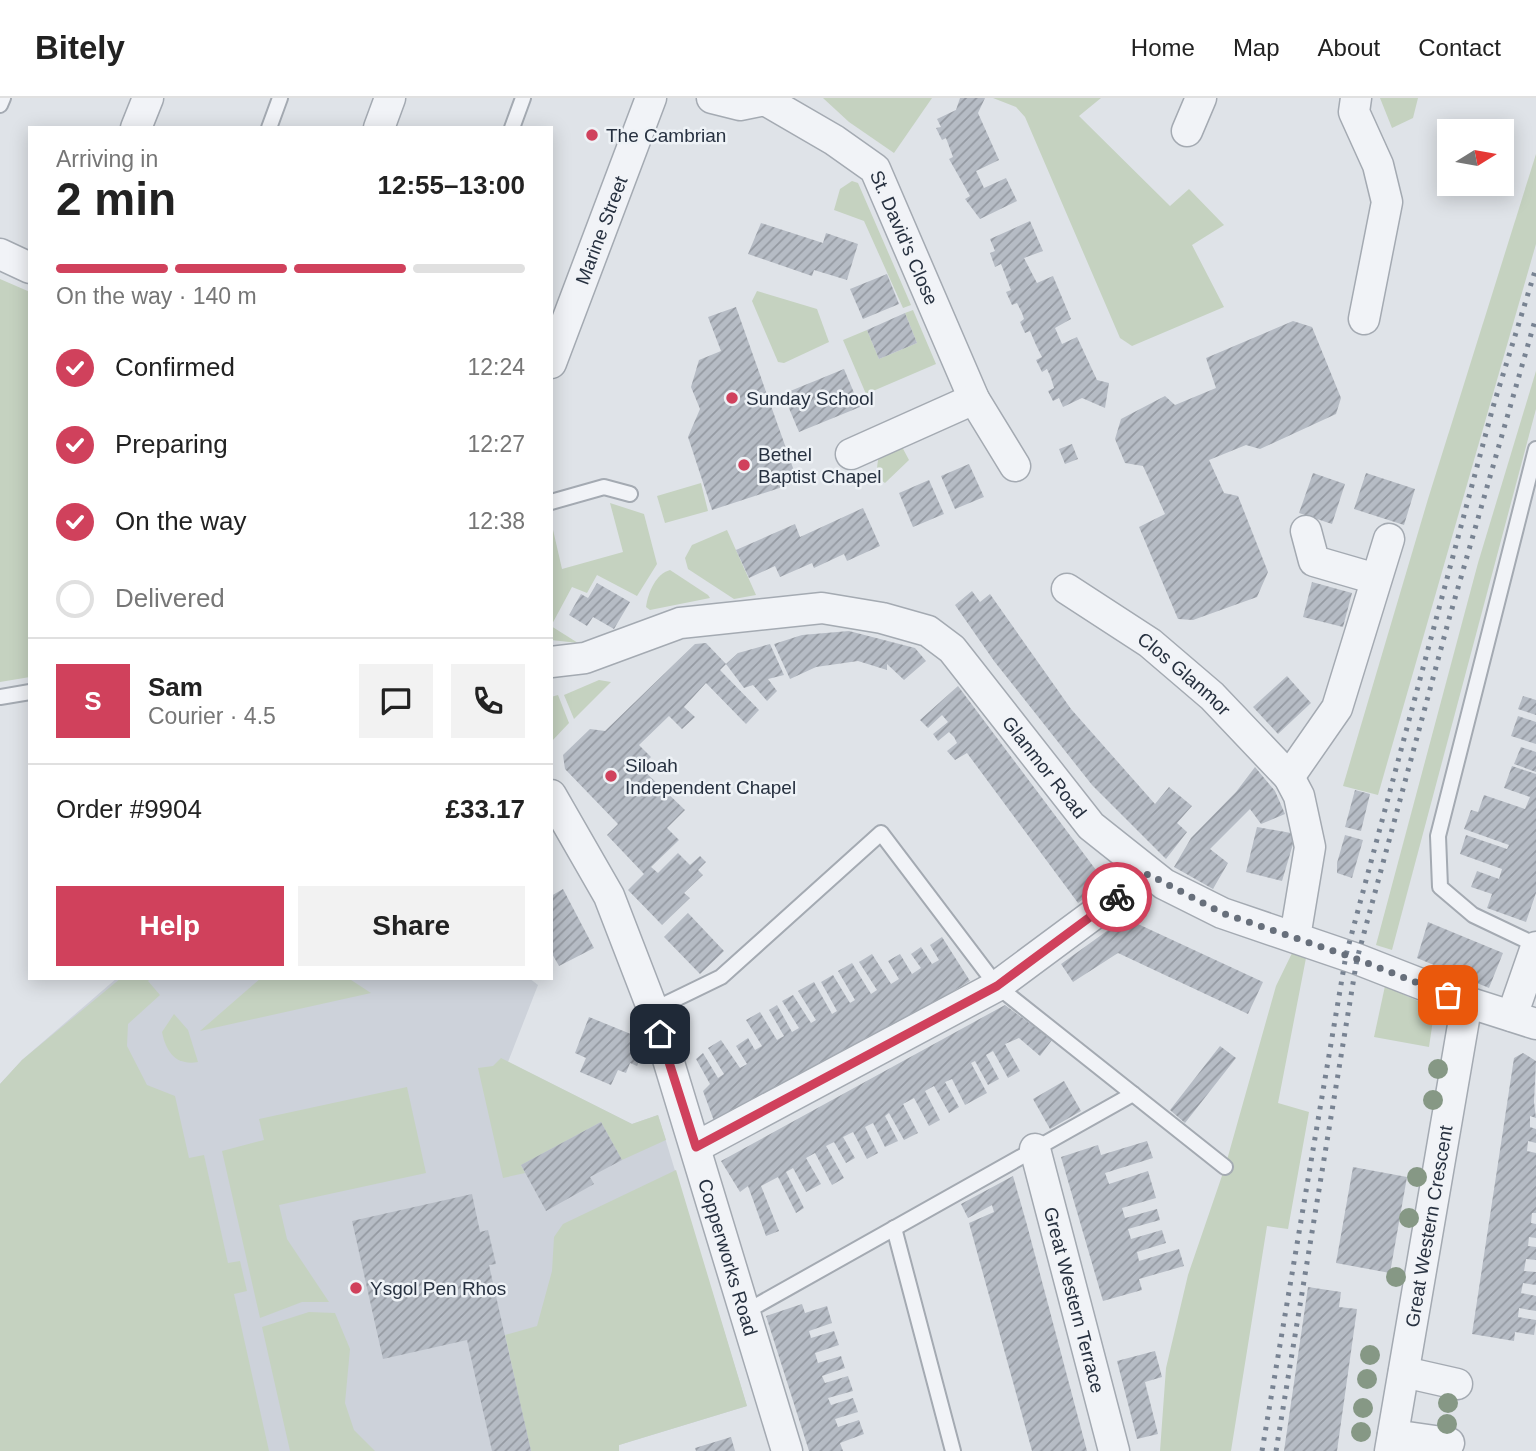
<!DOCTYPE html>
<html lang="en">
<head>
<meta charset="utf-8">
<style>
	body { margin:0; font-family:Arial,sans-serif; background:#f2f2f2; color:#222; height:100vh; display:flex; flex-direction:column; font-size:26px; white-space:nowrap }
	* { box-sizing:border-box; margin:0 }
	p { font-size:23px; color:#767676 }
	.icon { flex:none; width:38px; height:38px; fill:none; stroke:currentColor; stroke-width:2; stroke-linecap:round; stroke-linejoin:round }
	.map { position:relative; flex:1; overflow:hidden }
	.side { position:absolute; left:28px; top:28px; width:525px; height:854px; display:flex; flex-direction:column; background:#fff; border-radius:0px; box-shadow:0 4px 18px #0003 }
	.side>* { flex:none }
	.needle { width:46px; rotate:79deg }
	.tools { position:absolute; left:1437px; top:21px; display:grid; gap:14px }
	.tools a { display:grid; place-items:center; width:77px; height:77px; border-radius:0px; background:#fff; box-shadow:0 4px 18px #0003; font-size:35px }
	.pin { position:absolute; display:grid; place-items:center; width:60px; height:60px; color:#fff; margin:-30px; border-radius:14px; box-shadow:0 4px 10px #0006 }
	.courier { position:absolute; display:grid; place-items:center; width:70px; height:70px; margin:-35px; border:5px solid #d0415c; border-radius:50%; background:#fff; color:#222; box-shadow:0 2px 9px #0007 }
	.head em { font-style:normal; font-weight:700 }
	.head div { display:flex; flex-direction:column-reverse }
	.head { display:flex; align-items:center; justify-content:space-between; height:119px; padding:0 28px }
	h1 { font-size:46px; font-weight:700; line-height:52px }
	.bar { display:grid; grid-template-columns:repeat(4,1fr); gap:10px 7px; align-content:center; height:84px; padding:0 28px }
	.bar i { height:9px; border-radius:5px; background:#e0e0e0 }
	.bar .on { background:#d0415c }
	.bar p { grid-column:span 4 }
	.line { display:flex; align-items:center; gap:18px; padding:0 28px; border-top:2px solid #e0e0e0 }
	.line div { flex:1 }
	.round { display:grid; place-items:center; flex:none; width:74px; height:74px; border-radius:0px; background:#f2f2f2 }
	ol { padding:0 28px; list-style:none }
	li { display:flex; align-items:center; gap:21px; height:77px }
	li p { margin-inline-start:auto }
	li .icon { padding:7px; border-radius:50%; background:#d0415c; color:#fff; stroke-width:4 }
	li:last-child { color:#767676 }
	li i { width:38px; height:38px; border:4px solid #e0e0e0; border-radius:50% }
	.action { display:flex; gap:14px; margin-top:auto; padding:14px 28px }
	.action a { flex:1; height:80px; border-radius:0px; background:#d0415c; color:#fff; font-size:28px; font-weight:700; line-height:80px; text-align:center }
	.action a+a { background:#f2f2f2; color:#222 }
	header { display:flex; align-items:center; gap:42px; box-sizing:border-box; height:98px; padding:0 35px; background:#fff; border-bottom:2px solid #e0e0e0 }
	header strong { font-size:33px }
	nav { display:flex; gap:38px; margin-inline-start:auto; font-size:24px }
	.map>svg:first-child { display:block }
</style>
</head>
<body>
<header>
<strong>Bitely</strong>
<nav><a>Home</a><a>Map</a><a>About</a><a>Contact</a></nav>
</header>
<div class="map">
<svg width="1536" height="1353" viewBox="0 0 1536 1353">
	<defs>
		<pattern id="building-hatch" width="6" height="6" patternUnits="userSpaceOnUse" patternTransform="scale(1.75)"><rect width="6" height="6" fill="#b6bcc5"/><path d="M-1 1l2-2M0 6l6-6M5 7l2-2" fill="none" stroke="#9499a1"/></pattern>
	</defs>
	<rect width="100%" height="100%" fill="#dfe3e8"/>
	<path fill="#cdd2da" d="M117,880H529L538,887L508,964L632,1026L658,1017L747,1308L619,1347V1353H0V986L22,962Z"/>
	<g fill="#c5d2c0">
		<path d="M823,0H932L894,55L849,24Z"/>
		<path d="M993,0H1101L1079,18L1170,108L1189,91L1224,127L1192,147L1224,209L1132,248L1120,240L1025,19L1016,9Z"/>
		<path d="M1380,0H1418L1413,20L1392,30Z"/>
		<path d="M1536,56V146L1378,697L1343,688L1428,401Z"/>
		<path d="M852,83L858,85L911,207L903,210L864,123L834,112L840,91Z"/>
		<path d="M0,181L30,194V579L0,584Z"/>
		<path d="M757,193L817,211L829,244L784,265L778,264L752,203Z"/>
		<path d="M913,212L936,266L866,296L843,242L867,232L879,261L917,245L905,215Z"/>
		<path d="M1536,273V311L1392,852L1376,847L1478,465Z"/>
		<path d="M901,347L909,362L885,385C874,377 877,366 880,354Z"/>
		<path d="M701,385L708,413L665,425L657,398Z"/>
		<path d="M610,405L644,416L657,466L637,498L597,477L587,495L572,489L551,528L578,545L551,542V423L562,471L623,454Z"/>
		<path d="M727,432L756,497L734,501L688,471L685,460L692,447Z"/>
		<path d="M670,472L708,497L710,500L650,512L646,509C648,494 656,476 670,472Z"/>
		<path d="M599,582L611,584L574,621L564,597Z"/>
		<path d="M558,597L569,625L552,643L551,599Z"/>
		<path d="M1294,851L1306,860L1278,1005L1309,1014L1288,1131L1267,1128L1231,1353H1160L1166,1270L1188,1177L1225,1069L1276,888Z"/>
		<path d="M121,880H151L148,883L160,897L128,926L127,948L147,987L175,998L189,1060L204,1057L228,1165L240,1163L247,1193L234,1196L269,1353H0V986L22,962Z"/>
		<path d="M261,880H348L371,895L200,933Z"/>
		<path d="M1385,888L1429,908L1433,922L1429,949L1374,939Z"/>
		<path d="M174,916L188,932L198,964C176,968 166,954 162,934Z"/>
		<path d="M501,960L632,1026L658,1017L666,1042L622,1062L601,1024L521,1067L525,1075L503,1080L478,970L493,968Z"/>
		<path d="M407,989L426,1075L279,1107L287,1141L329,1204H302L260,1220L222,1053L264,1042L259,1021Z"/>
		<path d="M676,1072L747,1308L619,1347V1353H531L505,1237L537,1228L552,1173L554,1139L563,1126Z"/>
		<path d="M309,1214L335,1215L350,1251L345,1305L354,1332L375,1353H290L262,1229Z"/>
	</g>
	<g fill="url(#building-hatch)">
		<path d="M960,0H985L978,15L999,62L976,73L984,90L1006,80L1017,103L980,121L965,101L970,98L949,61L953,59L946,40L942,42L936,30L941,29L937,21L956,12Z"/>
		<path d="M1030,123L1043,153L1024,160L1037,185L1053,178L1071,221L1055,230L1062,246L1077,239L1097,282L1109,285L1105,310L1082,300L1063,309L1059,300L1053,303L1048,293L1054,290L1051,280L1047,271L1042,274L1036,262L1042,259L1036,247L1030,233L1025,235L1020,224L1024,221L1022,215L1017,205L1012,207L1006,194L1011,192L1001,166L995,169L990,155L995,153L990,141Z"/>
		<path d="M761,125L823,145L826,135L858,146L847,182L814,172L812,178L748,156Z"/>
		<path d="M887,176L899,206L863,221L850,191Z"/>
		<path d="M736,209L798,384L712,412L688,339L700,311L691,289L699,262L721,253L708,219Z"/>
		<path d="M905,215L917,245L879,261L867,232Z"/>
		<path d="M1293,223L1312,229L1341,300L1336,316L1260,351L1246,347L1209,362L1224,395L1238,398L1268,474L1257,499L1193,522L1178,521L1139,429L1165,416L1143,368L1125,365L1115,341L1121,321L1165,298L1175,307L1216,290L1206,260Z"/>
		<path d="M844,271L860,309L799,334L783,296Z"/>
		<path d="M1072,346L1078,361L1065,366L1059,351Z"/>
		<path d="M969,366L984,399L955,411L941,378Z"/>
		<path d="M1313,375L1345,386L1332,426L1299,415Z"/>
		<path d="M1366,375L1415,391L1404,427L1354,411Z"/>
		<path d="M929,382L944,416L913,429L899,395Z"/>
		<path d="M863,410L880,448L847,463L844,456L814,470L812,465L780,479L775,468L749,480L736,452L795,426L800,439Z"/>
		<path d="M1312,484L1352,495L1343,529L1303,519Z"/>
		<path d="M597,485L630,504L614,531L593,519L587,528L569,517L581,496L588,500Z"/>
		<path d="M972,493L980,504L990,496L1071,611L1155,706L1169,689L1192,708L1177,725L1187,734L1166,761L1092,687L994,563L955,507Z"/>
		<path d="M849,533L915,550L926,563L904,582L887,566V572L858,563L816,569L790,581L774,546L802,537Z"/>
		<path d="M706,545L726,566L720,572L759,612L746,626L706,585L684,609L695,619L682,631L669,618L639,647L651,659L640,669L685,712L667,730L679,742L651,769L658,775L678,755L690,767L700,758L706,764L698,772L703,777L684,795L690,800L662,827L628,792L644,776L607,737L618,726L565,671L563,657L590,631L605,633L695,546Z"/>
		<path d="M770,546L784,577L768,581L777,593L767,603L753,587L744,590L726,566L738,555Z"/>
		<path d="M1287,578L1311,605L1278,636L1253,609Z"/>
		<path d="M958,588L1105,784L1078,805L967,655L955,662L947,653L957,645L954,639L949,634L938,643L933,636L948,624L942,617L928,630L920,622Z"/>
		<path d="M1523,598L1536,602V617L1518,611Z"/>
		<path d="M1518,618L1536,624V646L1511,638Z"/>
		<path d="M1521,649L1536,654V674L1514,666Z"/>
		<path d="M1512,668L1536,676V795L1526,824L1487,810L1492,796L1471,789L1477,773L1499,781L1502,771L1460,756L1466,737L1507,751L1509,747L1464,731L1471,712L1478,714L1484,697L1525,711L1530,699L1504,690Z"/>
		<path d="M1255,669L1275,693L1285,716L1261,726L1250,711L1210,751L1228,765L1213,791L1174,769L1191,740L1236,694Z"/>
		<path d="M1355,692L1370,696L1361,733L1345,729Z"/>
		<path d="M1257,729L1291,735L1293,746L1282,783L1246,774Z"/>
		<path d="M1345,737L1363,742L1352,780L1337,775V765Z"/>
		<path d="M563,791L594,850L559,868L551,854V798Z"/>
		<path d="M688,815L724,853L700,876L664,839Z"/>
		<path d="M1125,820L1263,884L1248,916L1118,855L1073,884L1061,866Z"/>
		<path d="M1428,824L1503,855L1489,890L1417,860Z"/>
		<path d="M942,839L970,883L911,919L714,1023L703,993L710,986L696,961L703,955L718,980L724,976L708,950L721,942L740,970L747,966L736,948L748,940L755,952L762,948L746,922L760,914L777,942L784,938L769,912L777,907L792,934L799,930L782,903L793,897L811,925L816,922L798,893L814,884L832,916L837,913L821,884L833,877L850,905L855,902L838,873L852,865L871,896L877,892L859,864L872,856L891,886L899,881L888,863L900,856L912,876L921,870L911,856L921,849L932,866L939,862L930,847Z"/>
		<path d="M1005,907L1052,942L1040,958L1019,940L1005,946L1020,973L1008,980L993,953L986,957L999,981L988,987L975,963L971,965L987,995L965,1007L952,981L945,984L959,1009L949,1015L934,988L925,993L940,1022L929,1028L914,1000L903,1006L918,1035L904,1042L889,1015L885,1018L898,1043L885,1049L873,1025L865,1029L878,1055L867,1061L853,1034L843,1039L855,1060L846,1065L834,1044L826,1048L844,1080L832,1087L815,1055L806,1060L821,1086L806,1094L793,1070L786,1074L804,1110L796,1115L778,1079L761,1088L779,1133L766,1138L748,1088L740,1094L721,1063Z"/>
		<path d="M589,919L648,943L637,968L630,965L626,975L618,972L611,987L580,974L586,960L575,955Z"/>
		<path d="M1220,948L1236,960L1185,1025L1170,1012Z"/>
		<path d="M1523,955L1536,963L1534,1004L1536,1020L1530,1018V1029L1536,1031V1045L1528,1043L1527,1053L1536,1055V1115H1532L1531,1125L1536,1126V1140L1529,1139L1528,1148L1536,1149V1162L1526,1161L1524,1173L1536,1174V1187L1523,1185L1521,1195L1536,1198V1213L1519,1210L1518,1219L1536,1222V1224L1534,1237L1515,1234L1514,1243L1472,1236L1514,960Z"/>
		<path d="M1064,983L1081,1013L1050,1031L1033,1001Z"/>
		<path d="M601,1024L622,1062L590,1079L594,1086L546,1113L521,1067Z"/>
		<path d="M1147,1043L1153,1060L1105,1075L1109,1086L1148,1073L1156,1100L1122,1110L1125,1120L1157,1111L1160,1122L1128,1131L1131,1141L1162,1132L1166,1145L1137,1154L1139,1163L1179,1151L1184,1168L1139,1181L1142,1192L1103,1203L1061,1059L1098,1047L1101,1057Z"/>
		<path d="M1353,1069L1407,1079L1390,1175L1336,1165Z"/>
		<path d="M1013,1078L1027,1127L1087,1353H1032L969,1125L994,1114L992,1107L968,1120L961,1106Z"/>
		<path d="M472,1096L480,1134L488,1132L496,1166L489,1167L531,1353H492L467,1242L383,1261L352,1123Z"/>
		<path d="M1308,1189L1341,1194L1339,1209L1357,1211L1337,1353H1284Z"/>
		<path d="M802,1206L805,1215L827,1208L832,1225L809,1233L811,1240L834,1233L839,1247L815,1255L818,1265L841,1258L845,1270L822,1278L825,1285L848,1278L853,1293L828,1300L831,1307L853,1300L858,1314L835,1321L838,1329L859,1322L864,1336L840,1345L843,1353H809L766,1218Z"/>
		<path d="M1155,1253L1162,1279L1145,1284L1158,1336L1137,1341L1117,1263Z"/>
		<path d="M731,1339L735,1353H696L695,1350Z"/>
	</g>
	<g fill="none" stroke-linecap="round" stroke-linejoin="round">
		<g stroke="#a4aab2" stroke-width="18">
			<g id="service">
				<path d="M0,7L3,0"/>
				<path d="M269,30L280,0"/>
				<path d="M512,30L523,0"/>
				<path d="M1536,351L1438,738L1440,789L1473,817L1536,847"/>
				<path d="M551,404L604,389L630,396"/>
				<path d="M0,599L30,594"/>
				<path d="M653,912L721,879L881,735L997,888L1225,1069"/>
				<path d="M894,1130L953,1353"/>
				<path d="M747,1213L1133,996"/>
			</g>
		</g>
		<g stroke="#a4aab2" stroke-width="33">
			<g id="minor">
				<path id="s1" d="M712,0L740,7L765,2L834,42L875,71L974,301L1015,368"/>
				<path d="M1356,0L1354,14L1378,67L1387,104L1364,221"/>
				<path d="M136,30L148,0"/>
				<path d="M379,30L390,0"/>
				<path d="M1187,33L1201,0"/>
				<path d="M0,156L30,170"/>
				<path id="s2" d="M551,265L651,0"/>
				<path d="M851,356L974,301"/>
				<path d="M1306,433L1314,463L1376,481"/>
				<path id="s3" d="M1067,491L1150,545L1212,598L1289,679L1299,698L1310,749L1295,839"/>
				<path id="s4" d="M551,564L585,560L680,525L822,510L882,520L928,533L952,551L1091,728L1164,786L1222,815L1357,861L1467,904L1536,926"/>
				<path d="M1289,679L1337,610L1389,441"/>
				<path id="s5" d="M551,697L609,798L653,912L787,1353"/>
				<path d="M1512,918L1536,849"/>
				<path d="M696,1049L997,888L1148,776"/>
				<path id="s6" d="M1035,1051L1114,1353"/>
				<path d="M1404,1274L1457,1286"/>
				<path d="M1393,1337L1449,1345"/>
				<path id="s7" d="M1390,1353L1467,904"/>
			</g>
		</g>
		<use href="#service" stroke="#f1f3f7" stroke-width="14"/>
		<use href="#minor" stroke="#f1f3f7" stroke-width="30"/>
		<g stroke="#788392" stroke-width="5" stroke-dasharray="3.5 7" stroke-linecap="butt">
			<path d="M1262,1353L1346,857L1493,309L1536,170"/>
			<path d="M1276,1353L1357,861L1449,521L1536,219"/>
		</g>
	</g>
	<g fill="#869885">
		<circle cx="1438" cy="971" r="10"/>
		<circle cx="1433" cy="1002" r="10"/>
		<circle cx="1417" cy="1079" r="10"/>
		<circle cx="1409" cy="1120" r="10"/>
		<circle cx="1396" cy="1179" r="10"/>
		<circle cx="1370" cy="1257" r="10"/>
		<circle cx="1367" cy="1281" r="10"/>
		<circle cx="1448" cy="1305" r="10"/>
		<circle cx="1363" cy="1310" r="10"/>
		<circle cx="1447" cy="1326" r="10"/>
		<circle cx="1361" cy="1334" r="10"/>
	</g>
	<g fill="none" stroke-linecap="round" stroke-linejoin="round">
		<path stroke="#676f7b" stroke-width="7" stroke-dasharray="0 12.6" d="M1117,799L1148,776L1222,815L1357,861L1448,897"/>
		<path stroke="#d0415c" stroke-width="9" d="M660,936L696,1049L997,888L1117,799"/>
	</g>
	<g fill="#d0415c" stroke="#eef2f6" stroke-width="2.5">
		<circle cx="592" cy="37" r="7"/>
		<circle cx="732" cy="300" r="7"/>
		<circle cx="744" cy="367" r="7"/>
		<circle cx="611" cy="678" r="7"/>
		<circle cx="356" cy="1190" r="7"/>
	</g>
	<g text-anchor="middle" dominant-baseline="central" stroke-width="5" stroke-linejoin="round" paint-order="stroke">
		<g font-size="19" fill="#273140" stroke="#eef2f6" text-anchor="start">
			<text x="606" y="37">The Cambrian</text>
			<text x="746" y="300">Sunday School</text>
			<text x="758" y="356">Bethel<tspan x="758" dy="22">Baptist Chapel</tspan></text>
			<text x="625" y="667">Siloah<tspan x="625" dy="22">Independent Chapel</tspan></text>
			<text x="370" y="1190">Ysgol Pen Rhos</text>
		</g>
		<g font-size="19" fill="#273140" stroke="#eef2f6">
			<text stroke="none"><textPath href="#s2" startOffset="142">Marine Street</textPath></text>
			<text stroke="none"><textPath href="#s1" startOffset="259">St. David's Close</textPath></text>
			<text stroke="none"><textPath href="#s3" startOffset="145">Clos Glanmor</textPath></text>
			<text stroke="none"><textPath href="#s4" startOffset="567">Glanmor Road</textPath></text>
			<text stroke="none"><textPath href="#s7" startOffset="228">Great Western Crescent</textPath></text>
			<text stroke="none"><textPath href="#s5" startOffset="497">Copperworks Road</textPath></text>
			<text stroke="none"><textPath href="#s6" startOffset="156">Great Western Terrace</textPath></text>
		</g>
	</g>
</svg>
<div class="tools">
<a><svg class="needle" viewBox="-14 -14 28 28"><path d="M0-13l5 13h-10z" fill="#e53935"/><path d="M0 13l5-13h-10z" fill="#767676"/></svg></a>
</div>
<div class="pin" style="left:1448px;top:897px;background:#ea580c"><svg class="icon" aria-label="bag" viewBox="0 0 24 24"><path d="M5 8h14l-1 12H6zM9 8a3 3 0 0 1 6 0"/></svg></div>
<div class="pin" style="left:660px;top:936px;background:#1f2937"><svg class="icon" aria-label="home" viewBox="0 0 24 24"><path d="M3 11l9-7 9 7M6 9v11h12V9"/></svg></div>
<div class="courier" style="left:1117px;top:799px"><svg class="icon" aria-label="bike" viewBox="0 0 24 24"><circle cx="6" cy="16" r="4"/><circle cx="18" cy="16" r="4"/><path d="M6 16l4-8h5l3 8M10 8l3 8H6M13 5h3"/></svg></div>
<section class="side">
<div class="head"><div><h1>2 min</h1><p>Arriving in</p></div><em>12:55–13:00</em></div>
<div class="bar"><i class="on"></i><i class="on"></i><i class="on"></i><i></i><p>On the way · 140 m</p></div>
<ol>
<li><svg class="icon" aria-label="check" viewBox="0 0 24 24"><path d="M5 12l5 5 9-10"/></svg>Confirmed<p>12:24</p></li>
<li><svg class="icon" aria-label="check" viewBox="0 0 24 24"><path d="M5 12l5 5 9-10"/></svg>Preparing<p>12:27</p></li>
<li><svg class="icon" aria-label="check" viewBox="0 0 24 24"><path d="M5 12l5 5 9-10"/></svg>On the way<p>12:38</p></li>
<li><i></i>Delivered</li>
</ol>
<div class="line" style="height:126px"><b class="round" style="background:#d0415c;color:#fff">S</b><div><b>Sam</b><p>Courier · 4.5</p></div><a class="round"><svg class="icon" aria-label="chat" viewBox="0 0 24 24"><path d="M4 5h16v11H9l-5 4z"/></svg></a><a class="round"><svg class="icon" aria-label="phone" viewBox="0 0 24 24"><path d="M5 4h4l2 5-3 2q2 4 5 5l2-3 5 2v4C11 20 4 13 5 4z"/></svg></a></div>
<div class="line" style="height:91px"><div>Order #9904</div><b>£33.17</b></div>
<div class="action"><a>Help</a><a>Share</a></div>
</section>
</div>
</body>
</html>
